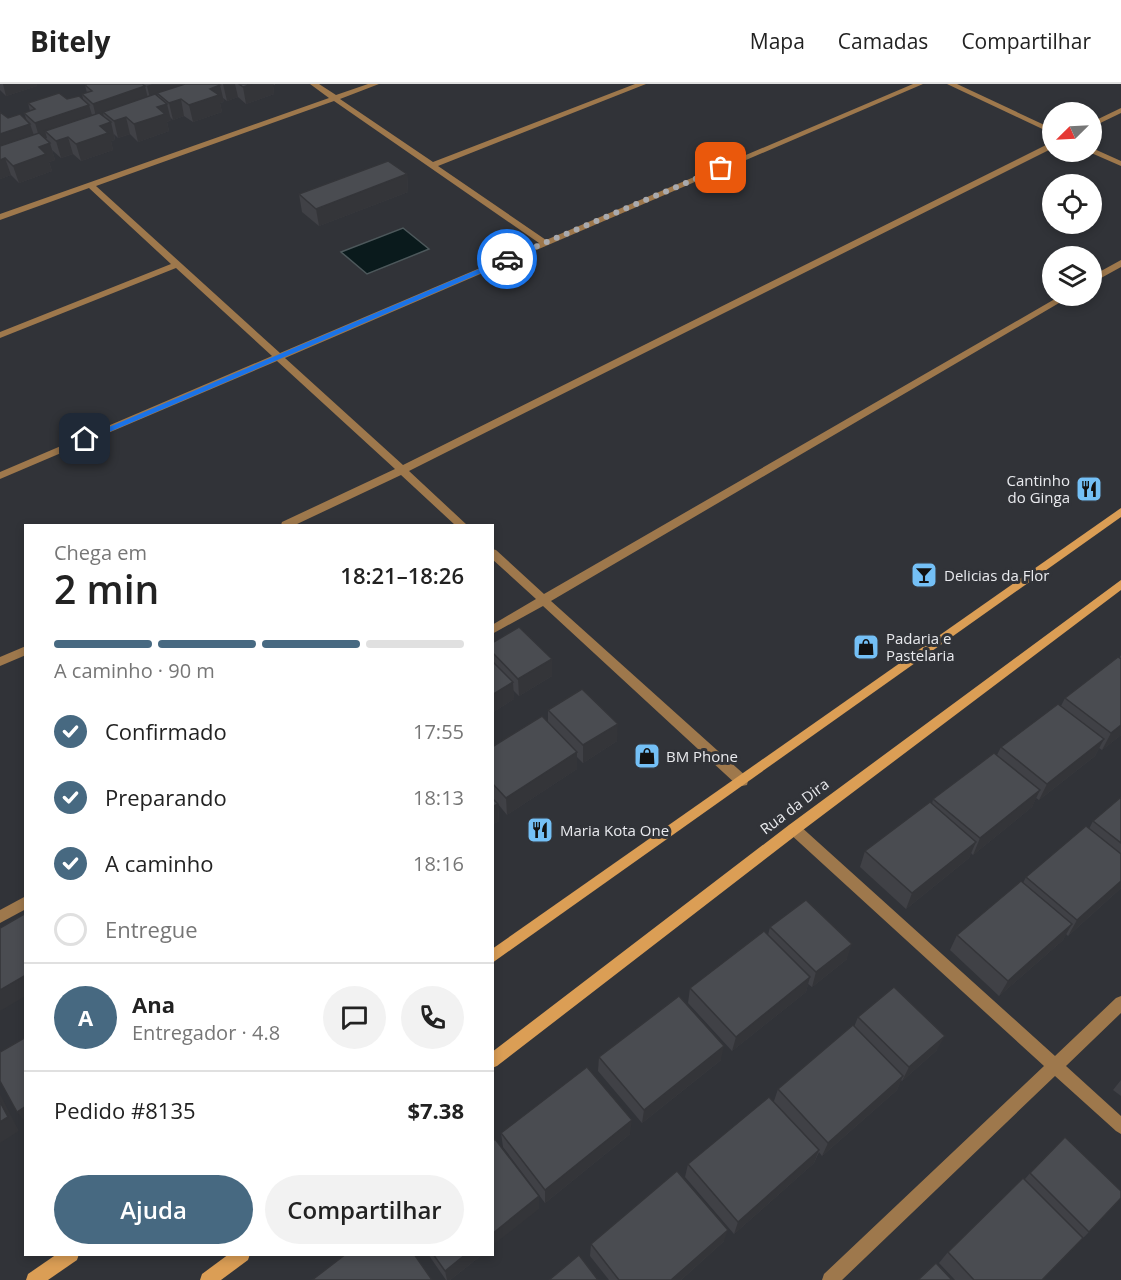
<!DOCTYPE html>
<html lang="pt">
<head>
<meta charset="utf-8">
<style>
	body { margin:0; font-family:"Open Sans",sans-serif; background:#f2f2f2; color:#222; height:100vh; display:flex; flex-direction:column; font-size:22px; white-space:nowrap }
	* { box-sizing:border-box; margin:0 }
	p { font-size:20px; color:#767676 }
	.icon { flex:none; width:33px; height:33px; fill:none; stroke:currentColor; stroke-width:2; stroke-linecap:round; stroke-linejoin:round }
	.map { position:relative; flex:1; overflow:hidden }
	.details { position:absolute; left:24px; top:440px; width:470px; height:732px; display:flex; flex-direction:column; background:#fff; border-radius:0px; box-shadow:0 3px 9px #0003 }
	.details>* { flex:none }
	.needle { width:39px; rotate:246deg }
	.fabs { position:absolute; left:1042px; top:18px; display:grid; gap:12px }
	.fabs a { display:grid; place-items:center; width:60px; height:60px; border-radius:50%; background:#fff; box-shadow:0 3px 9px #0003; font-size:30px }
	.pin { position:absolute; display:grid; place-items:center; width:51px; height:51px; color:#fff; margin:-26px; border-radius:12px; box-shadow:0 3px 9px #0006 }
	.courier { position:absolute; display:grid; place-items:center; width:60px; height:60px; margin:-30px; border:4px solid #1a73e8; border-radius:50%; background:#fff; color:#222; box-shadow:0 2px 8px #0007 }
	.overview em { font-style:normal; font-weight:600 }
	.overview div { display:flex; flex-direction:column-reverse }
	.overview { display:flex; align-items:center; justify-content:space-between; height:102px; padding:0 30px }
	h1 { font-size:39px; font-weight:600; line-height:45px }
	.bar { display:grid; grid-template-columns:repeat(4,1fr); gap:9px 6px; align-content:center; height:72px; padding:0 30px }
	.bar i { height:8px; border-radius:4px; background:#e0e0e0 }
	.bar .current { background:#476981 }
	.bar p { grid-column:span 4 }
	.line { display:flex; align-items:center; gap:15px; padding:0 30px; border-top:2px solid #e0e0e0 }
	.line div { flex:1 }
	.round { display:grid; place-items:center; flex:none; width:63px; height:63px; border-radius:32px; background:#f2f2f2 }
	ol { padding:0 30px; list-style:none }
	li { display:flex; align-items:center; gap:18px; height:66px }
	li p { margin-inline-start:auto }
	li .icon { padding:6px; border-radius:50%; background:#476981; color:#fff; stroke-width:4 }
	li:last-child { color:#767676 }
	li i { width:33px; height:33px; border:3px solid #e0e0e0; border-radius:50% }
	.action { display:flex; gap:12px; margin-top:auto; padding:12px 30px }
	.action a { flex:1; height:69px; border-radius:36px; background:#476981; color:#fff; font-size:24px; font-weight:600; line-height:69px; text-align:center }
	.action a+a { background:#f2f2f2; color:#222 }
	header { display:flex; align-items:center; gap:36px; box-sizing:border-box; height:84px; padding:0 30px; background:#fff; border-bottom:2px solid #e0e0e0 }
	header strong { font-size:28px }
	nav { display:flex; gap:33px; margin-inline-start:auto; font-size:21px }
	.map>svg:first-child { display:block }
</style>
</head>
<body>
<header>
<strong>Bitely</strong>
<nav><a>Mapa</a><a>Camadas</a><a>Compartilhar</a></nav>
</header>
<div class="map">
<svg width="1121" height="1196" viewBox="0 0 1121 1196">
	<rect width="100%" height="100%" fill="#313338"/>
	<path fill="#0a1a1c" stroke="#4d585b" stroke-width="1.5" d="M403,144L429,165L367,190L341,168Z"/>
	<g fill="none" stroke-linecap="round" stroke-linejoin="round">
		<g fill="#9e784c" fill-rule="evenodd">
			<path d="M310,0H319L336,11L368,0H379L340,15L433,78L635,0H646L438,82L546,156L913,0H923L285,274L403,381L1050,59H1053V64L409,387L467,441H455L401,391L295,441H281L282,438L395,385L277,277L0,395V388L272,272L176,184L0,254V248L171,180L89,104L0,136V130L329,14ZM334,17L539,159L280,269L96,102Z"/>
			<path d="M947,0H957L1053,45V50Z"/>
			<path d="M1121,24V29L1092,43V38Z"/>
			<path d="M1092,64L1121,77V82L1089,68H1092Z"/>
			<path d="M1121,176V183L1092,199V192Z"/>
			<path d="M1060,212H1071L551,517L747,693L748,697L747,701L742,702L737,701L543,522L492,550V541L536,515L492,475V465L496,466L544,510Z"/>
			<path d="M26,562V571L0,582V573Z"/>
			<path d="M794,740L799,741L1055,972L1116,914L1121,912V929L1066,982L1121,1032V1050L1116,1047L1055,992L842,1196H822L824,1190L1044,982L789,749L787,745L789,741Z"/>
			<path d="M26,812V825L0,839V826Z"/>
		</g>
		<g fill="#db9e55" fill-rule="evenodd">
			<path d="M1121,424V433L492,879V865Z"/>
			<path d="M1121,496V506L799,749L497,982L492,984V968L789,741Z"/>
			<path d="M57,1170H79L77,1176L48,1196H26L28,1190Z"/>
			<path d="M229,1170H250L248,1176L221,1196H200L202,1190Z"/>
		</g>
	</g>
	<g fill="#404146">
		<path d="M0,0H36L37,2L6,12L0,6Z"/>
		<path d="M87,0H275V1H273L274,10L246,20L238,13L227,17L223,14L224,18L220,19L222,28L193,38L184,32L173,36L170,33L171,36L167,38L169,47L138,58L130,50L118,54L114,50L115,56L111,57L113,66L81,77L73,70L61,74L52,66L55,76L49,78L52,87L19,99L11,91L0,95V28L8,34L27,37L24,29L30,27L28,19L67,15H83L82,10L87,9L85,1Z"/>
		<path d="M407,90L408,108L319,142L302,128L299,110Z"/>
		<path d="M492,559L552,575V592L519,612L513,606L514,615L492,629Z"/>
		<path d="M1121,571V651L1102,666L1099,664L1095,672L1039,716L1036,714L1032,723L973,771L971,769L969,774L906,825L860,783L865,767L932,720L933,715L997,671L1001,663L1061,622L1065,614L1119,574Z"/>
		<path d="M548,626L617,657L583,679L577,673V685L507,731L498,720L499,737L492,741V663L548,638Z"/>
		<path d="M1121,713V804L1068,852L1066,850L1063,856L999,912L950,866L957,851L1023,799L1026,793L1089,745L1093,737Z"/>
		<path d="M770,843L847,875L812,903L808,900L806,908L732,967L688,919L690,904L768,851Z"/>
		<path d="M858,933L937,966L902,997L901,996L897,1006L822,1072L819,1068L814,1079L734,1150L685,1093L688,1080L774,1017L778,1005L854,943Z"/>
		<path d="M599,973L721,976L642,1039L598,987Z"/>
		<path d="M1121,996V1012L1113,1006Z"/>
		<path d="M501,1049L630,1050L545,1119L503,1063Z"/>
		<path d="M1030,1089L1089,1148L1042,1196H955L939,1179L948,1168L1025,1095Z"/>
		<path d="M724,1157L681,1196H609L590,1172L591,1160Z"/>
		<path d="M428,1170H483L450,1196H446Z"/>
	</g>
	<g fill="#343539">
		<path d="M3,0H36L37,2L6,12Z"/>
		<path d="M152,0H201L157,9L159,16L151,18L147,2Z"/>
		<path d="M223,0H235L238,13L227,17Z"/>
		<path d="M252,0H275L273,1L274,10L246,20L243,3Z"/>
		<path d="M220,1L224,18L220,19L222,28L193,38L189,21L210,5Z"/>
		<path d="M145,2L149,19L103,28L104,34L97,37L93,20Z"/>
		<path d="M181,15L184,32L173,36L169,19Z"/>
		<path d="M167,20L171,36L167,38L169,47L138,58L134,40L157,23Z"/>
		<path d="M89,21L94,38L45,47L47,54L40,56L35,39Z"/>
		<path d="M126,33L130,50L118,54L114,37Z"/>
		<path d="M111,38L115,56L111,57L113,66L81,77L76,60L100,42Z"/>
		<path d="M30,40L36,57L0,69V50Z"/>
		<path d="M68,53L73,70L61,74L56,57Z"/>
		<path d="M50,59L55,76L49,78L52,87L19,99L13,82L39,63Z"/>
		<path d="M5,74L11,91L0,95V76Z"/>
		<path d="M407,90L408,108L319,142L316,125Z"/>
		<path d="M552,575V592L519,612L518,595Z"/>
		<path d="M513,598L514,615L492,629V611Z"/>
		<path d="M618,640L617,657L583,679V661Z"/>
		<path d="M1121,641V651L1102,666L1111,649Z"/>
		<path d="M1104,655L1095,672L1039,716L1047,700Z"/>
		<path d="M577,668V685L507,731L506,714Z"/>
		<path d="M1040,706L1032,723L973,771L980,754Z"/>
		<path d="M498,720L499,737L492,741V723Z"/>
		<path d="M976,758L969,774L906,825L912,809Z"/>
		<path d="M1121,797V804L1068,852L1077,836Z"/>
		<path d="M1072,840L1063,856L999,912L1008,897Z"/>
		<path d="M852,860L847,875L812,903L816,888Z"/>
		<path d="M26,891V912L0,927V906Z"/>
		<path d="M810,893L806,908L732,967L736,953Z"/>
		<path d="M945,952L937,966L902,997L909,983Z"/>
		<path d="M724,962L721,976L642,1039L644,1026Z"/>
		<path d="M903,992L897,1006L822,1072L828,1059Z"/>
		<path d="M0,1010L19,1047L0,1059Z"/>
		<path d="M26,1022V1039L17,1028Z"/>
		<path d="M632,1036L630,1050L545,1119V1106Z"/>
		<path d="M819,1066L814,1079L734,1150L738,1138Z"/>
		<path d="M539,1112V1125L492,1162V1150Z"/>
		<path d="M728,1146L724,1157L681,1196H671Z"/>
		<path d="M466,1170H483L450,1196H447L445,1187Z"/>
	</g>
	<g fill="#4a4c51" stroke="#343539" stroke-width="1.5">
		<path d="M87,0H142L145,2L93,20L82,10L92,7L85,1Z"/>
		<path d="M185,0H218L220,1L210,5L219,11L189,21L181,15L169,19L157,9Z"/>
		<path d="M239,0H252L243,3Z"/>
		<path d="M59,9L67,15L79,12L89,21L35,39L24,29L35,25L28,19Z"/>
		<path d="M155,10L167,20L157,23L165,30L134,40L126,33L114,37L103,28Z"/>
		<path d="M0,28L8,34L20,30L30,40L0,50Z"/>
		<path d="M99,29L111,38L100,42L108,49L76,60L68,53L56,57L45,47Z"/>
		<path d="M39,49L50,59L39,63L46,70L13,82L5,74L0,76V62Z"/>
		<path d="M388,77L407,90L316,125L299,110Z"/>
		<path d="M519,543L552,575L518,595L492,568V559Z"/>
		<path d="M1118,573L1121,575V641L1111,649L1065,614Z"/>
		<path d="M492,577L513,598L492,611Z"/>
		<path d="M582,605L618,640L583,661L548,626Z"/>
		<path d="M1058,620L1104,655L1047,700L1001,663Z"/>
		<path d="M542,632L577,668L506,714L492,699V663Z"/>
		<path d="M994,669L1040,706L980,754L933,715Z"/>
		<path d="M1121,713V759L1093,737Z"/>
		<path d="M492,714L498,720L492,723Z"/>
		<path d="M930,718L976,758L912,809L865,767Z"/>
		<path d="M1086,742L1121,770V797L1077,836L1026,793Z"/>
		<path d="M1021,797L1072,840L1008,897L957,851Z"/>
		<path d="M806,816L852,860L816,888L770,843Z"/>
		<path d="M26,829V891L0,906V844Z"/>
		<path d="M764,847L810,893L736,953L690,904Z"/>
		<path d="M894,903L945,952L909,983L858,933Z"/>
		<path d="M679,912L724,962L644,1026L599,973Z"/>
		<path d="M853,941L903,992L828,1059L778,1005Z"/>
		<path d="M26,953V1022L17,1028L0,997V968Z"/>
		<path d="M587,983L632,1036L545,1106L501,1049Z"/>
		<path d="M769,1013L819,1066L738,1138L688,1080Z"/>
		<path d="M0,1018L8,1033L0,1038Z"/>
		<path d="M1065,1053L1121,1107V1114L1089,1148L1030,1089Z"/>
		<path d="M495,1055L539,1112L492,1150V1058Z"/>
		<path d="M677,1087L728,1146L671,1196H619L591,1160Z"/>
		<path d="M1023,1094L1083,1154L1042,1196H974L948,1168Z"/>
		<path d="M346,1170H414L432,1196H312Z"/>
		<path d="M433,1170H466L445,1187Z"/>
		<path d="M579,1171L598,1196H549Z"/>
		<path d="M936,1179L952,1196H918Z"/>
	</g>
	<path fill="#1a73e8" d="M507,173L509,177L88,357L81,355Z"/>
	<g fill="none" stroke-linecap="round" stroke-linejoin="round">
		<path stroke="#a9aaae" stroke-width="6" stroke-dasharray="0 10.8" d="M507,175L721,84"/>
	</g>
	<defs>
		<g id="restaurant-square" transform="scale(1.35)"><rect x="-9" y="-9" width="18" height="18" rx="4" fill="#74c0f6" stroke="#313338"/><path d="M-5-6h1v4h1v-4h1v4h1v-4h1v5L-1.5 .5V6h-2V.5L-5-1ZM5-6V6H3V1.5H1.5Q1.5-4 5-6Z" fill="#111"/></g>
		<g id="bar-square" transform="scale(1.35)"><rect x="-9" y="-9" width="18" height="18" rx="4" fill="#74c0f6" stroke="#313338"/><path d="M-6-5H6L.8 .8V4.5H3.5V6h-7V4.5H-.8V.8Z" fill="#111"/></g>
		<g id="shop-square" transform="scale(1.35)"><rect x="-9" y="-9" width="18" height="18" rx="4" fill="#74c0f6" stroke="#313338"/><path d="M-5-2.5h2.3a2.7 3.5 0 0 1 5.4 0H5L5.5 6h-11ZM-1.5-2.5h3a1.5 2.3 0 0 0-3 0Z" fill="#111"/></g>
	</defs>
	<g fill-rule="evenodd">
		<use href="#restaurant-square" x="1089" y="405"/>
		<use href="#bar-square" x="924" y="491"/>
		<use href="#shop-square" x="866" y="563"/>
		<use href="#shop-square" x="647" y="672"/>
		<use href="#restaurant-square" x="540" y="746"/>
	</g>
	<g text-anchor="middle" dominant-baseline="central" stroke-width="6" stroke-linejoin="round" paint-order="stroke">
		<g font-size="15" fill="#e9eaee" stroke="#313338" text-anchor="start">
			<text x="1070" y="396" text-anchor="end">Cantinho<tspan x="1070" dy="17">do Ginga</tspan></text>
			<text x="944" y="491">Delicias da Flor</text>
			<text x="886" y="554">Padaria e<tspan x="886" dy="17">Pastelaria</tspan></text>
			<text x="666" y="672">BM Phone</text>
			<text x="560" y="746">Maria Kota One</text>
		</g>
		<g font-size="15" fill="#e9eaee" stroke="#313338">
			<text transform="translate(794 722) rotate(-37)">Rua da Dira</text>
		</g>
	</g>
</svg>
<div class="fabs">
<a><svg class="needle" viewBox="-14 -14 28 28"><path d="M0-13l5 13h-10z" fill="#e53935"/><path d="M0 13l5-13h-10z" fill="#767676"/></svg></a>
<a><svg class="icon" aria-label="locate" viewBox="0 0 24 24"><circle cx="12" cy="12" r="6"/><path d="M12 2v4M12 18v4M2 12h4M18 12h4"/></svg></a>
<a><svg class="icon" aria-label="layers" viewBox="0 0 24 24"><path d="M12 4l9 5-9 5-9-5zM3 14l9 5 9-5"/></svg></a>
</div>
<div class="pin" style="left:721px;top:84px;background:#ea580c"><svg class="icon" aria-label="bag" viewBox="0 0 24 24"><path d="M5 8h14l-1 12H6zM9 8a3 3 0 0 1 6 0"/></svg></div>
<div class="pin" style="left:85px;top:355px;background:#1f2937"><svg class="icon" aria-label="home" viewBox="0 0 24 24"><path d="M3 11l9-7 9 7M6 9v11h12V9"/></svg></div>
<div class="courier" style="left:507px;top:175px"><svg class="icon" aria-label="car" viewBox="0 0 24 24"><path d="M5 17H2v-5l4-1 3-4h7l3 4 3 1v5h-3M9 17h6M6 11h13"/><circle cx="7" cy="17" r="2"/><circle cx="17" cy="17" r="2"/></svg></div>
<section class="details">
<div class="overview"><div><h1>2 min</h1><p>Chega em</p></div><em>18:21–18:26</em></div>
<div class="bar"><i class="current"></i><i class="current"></i><i class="current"></i><i></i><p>A caminho · 90 m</p></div>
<ol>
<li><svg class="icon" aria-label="check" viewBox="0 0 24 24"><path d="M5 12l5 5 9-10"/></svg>Confirmado<p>17:55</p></li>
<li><svg class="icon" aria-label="check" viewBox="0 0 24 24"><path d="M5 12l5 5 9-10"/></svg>Preparando<p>18:13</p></li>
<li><svg class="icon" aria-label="check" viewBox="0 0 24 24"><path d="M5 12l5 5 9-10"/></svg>A caminho<p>18:16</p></li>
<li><i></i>Entregue</li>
</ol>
<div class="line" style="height:108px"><b class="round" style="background:#476981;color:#fff">A</b><div><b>Ana</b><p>Entregador · 4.8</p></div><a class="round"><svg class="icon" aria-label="chat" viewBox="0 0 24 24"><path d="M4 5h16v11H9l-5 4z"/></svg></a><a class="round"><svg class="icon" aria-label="phone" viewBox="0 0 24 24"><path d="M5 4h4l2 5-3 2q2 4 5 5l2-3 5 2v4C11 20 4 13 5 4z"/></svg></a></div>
<div class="line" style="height:78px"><div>Pedido #8135</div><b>$7.38</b></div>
<div class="action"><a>Ajuda</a><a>Compartilhar</a></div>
</section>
</div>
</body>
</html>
